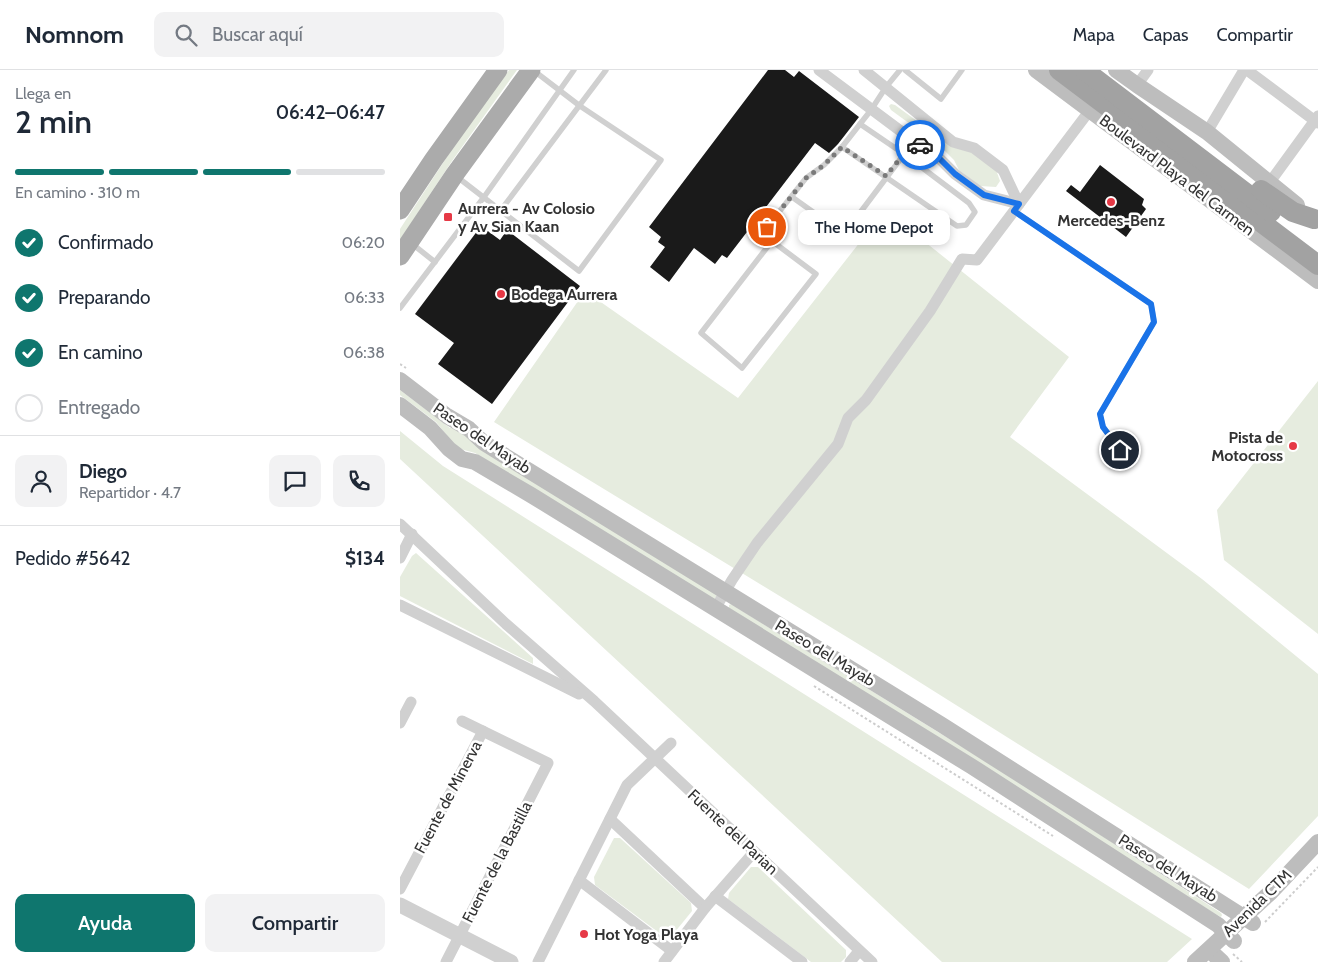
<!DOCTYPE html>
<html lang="es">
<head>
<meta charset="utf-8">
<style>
	body { margin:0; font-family:Cabin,sans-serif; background:#f2f2f3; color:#1f2937; height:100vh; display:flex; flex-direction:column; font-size:19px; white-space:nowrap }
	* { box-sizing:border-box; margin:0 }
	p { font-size:16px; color:#747a83 }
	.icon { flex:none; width:28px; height:28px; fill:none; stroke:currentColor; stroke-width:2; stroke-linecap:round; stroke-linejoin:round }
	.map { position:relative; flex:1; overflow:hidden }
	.drawer { display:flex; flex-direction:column; background:#fff; width:400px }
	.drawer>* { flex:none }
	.pin { position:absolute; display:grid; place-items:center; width:42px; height:42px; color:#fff; margin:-21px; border:2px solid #fff; border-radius:50%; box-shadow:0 1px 5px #0007 }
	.courier { position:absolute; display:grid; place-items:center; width:50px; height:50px; margin:-25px; border:4px solid #1a73e8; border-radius:50%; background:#fff; color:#222; box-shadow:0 1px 6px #0007 }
	.bubble { position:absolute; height:35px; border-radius:10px; background:#fff; box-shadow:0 2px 8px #0003; font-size:16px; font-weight:600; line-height:35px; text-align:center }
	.overview em { font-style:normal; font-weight:600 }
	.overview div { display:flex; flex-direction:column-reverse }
	.overview { display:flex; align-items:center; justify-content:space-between; height:85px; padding:0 15px }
	h1 { font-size:32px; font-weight:600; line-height:38px }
	.bar { display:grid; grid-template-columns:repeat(4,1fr); gap:8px 5px; align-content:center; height:60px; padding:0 15px }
	.bar i { height:6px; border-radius:4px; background:#e0e1e3 }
	.bar .current { background:#0f766e }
	.bar p { grid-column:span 4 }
	.line { display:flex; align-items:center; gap:12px; padding:0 15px; border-top:1px solid #e0e1e3 }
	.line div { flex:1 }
	.round { display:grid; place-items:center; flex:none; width:52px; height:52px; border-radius:10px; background:#f2f2f3 }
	ol { padding:0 15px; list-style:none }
	li { display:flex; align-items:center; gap:15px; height:55px }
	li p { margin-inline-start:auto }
	li .icon { padding:5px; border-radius:50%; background:#0f766e; color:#fff; stroke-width:4 }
	li:last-child { color:#747a83 }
	li i { width:28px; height:28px; border:2px solid #e0e1e3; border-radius:50% }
	.cta { display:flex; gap:10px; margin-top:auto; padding:10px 15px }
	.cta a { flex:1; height:58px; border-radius:10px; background:#0f766e; color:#fff; font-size:20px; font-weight:600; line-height:58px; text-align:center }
	.cta a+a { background:#f2f2f3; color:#1f2937 }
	header { display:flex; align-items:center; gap:30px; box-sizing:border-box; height:70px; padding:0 25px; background:#fff; border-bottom:1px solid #e0e1e3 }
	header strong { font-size:24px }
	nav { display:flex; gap:28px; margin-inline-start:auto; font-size:18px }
	.search { width:350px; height:45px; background:#f2f2f3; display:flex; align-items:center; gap:12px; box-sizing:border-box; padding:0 18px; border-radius:10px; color:#747a83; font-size:19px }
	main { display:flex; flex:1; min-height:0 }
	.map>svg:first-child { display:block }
</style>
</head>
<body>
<header>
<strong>Nomnom</strong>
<div class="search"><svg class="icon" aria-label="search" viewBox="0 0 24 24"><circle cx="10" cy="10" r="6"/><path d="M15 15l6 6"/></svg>Buscar aquí</div>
<nav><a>Mapa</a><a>Capas</a><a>Compartir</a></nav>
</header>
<main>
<section class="drawer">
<div class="overview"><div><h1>2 min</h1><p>Llega en</p></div><em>06:42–06:47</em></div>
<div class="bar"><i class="current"></i><i class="current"></i><i class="current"></i><i></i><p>En camino · 310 m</p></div>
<ol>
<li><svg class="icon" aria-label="check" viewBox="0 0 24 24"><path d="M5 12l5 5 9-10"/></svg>Confirmado<p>06:20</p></li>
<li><svg class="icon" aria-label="check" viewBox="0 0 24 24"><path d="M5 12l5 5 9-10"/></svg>Preparando<p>06:33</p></li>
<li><svg class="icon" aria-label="check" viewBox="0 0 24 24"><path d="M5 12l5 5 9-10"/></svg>En camino<p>06:38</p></li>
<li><i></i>Entregado</li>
</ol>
<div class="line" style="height:90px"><a class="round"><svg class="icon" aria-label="person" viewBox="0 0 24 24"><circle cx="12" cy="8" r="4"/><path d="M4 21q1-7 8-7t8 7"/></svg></a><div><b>Diego</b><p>Repartidor · 4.7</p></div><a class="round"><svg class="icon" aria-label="chat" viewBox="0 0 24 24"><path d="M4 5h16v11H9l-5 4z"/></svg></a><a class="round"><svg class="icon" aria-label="phone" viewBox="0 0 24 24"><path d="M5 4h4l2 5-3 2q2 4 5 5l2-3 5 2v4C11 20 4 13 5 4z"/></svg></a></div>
<div class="line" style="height:65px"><div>Pedido #5642</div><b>$134</b></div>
<div class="cta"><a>Ayuda</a><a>Compartir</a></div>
</section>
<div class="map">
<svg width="918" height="892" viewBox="0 0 918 892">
	<rect width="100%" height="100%" fill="#fff"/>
	<g fill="#e6ecdf">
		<path d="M109,0H117L52,91L0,170V159L56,73Z"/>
		<path d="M491,34L495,35L547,73L573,81L595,97L600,111L596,117L580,116L559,100L554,90L540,76L491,40L489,36Z"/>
		<path d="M485,140L669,287L610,367L802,509L918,604V746L849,819L478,586L94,352L185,221L338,328Z"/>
		<path d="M918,311V564L824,490L817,440Z"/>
		<path d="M0,320L50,358L58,359L317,525L314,530L75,383L57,378L36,352L0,325Z"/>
		<path d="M0,361L43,396L792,869L767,892H542L0,389Z"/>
		<path d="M16,483L133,588V594L0,526V507L12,486Z"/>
		<path d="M331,534L619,712L821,843L822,845L821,847L817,845L329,538V535Z"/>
		<path d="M214,768H220L291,833L292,841L270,868H266L195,815L194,807Z"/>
		<path d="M351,797H358L446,880V887L441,892H411L328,829L329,823Z"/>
	</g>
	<g fill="#1a1a1a">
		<path d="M368,0H385L394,7L399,1L459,47L438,74L429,83L415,73L327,188L322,185L315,194L294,178L269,212L250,197L265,177L258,172L261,167L249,157Z"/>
		<path d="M700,95L744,129L742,135L746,139L726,167L666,121L671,115L680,122Z"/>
		<path d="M81,156L100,170L107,160L180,216L92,334L38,294L54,273L15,244Z"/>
	</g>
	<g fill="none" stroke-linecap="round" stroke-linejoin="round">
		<g stroke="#cdcdcd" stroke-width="2" stroke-dasharray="2.5 2.5" stroke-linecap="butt">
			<path d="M0,294L6,298"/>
			<path d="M414,616L653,766"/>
			<path d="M865,852L918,797"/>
			<path d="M833,884L842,892"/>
		</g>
		<g stroke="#d0d0d0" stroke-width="5.5">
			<path d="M505,0L541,29L562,0"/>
			<path d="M442,77L557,156L566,155L575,142L569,133L504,84L460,54"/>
			<path d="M56,106L179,201L261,90L180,36L133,0"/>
			<path d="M392,127L444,164L514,71"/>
			<path d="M101,140L206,0"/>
			<path d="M614,141L751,234L754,252L700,344L703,357L729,391"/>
			<path d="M372,171L416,204L342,298L301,263L372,171L367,157L406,108L424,95L442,77L471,40L486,17L500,0"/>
			<path d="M11,173L35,192"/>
			<path d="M0,238L84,127L174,0"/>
		</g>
		<g stroke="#d0d0d0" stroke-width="11">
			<path d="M419,0L514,71L540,89L555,104L584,125L619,134"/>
			<path d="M464,0L553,72L574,78L603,100L619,134"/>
			<path d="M847,0L918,53"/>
			<path d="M737,15L748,0"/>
			<path d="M807,62L844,0"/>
			<path d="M870,112L918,46"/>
			<path d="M0,454L106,554L194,631L472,892"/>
			<path d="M0,488L12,464"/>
			<path d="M0,535L179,624"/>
			<path d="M315,539L332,510L357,473L438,374L448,348L466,330L530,241L562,189L577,190L690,40"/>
			<path d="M0,653L11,632"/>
			<path d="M210,749L305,838"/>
			<path d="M179,810L272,881"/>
			<path d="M0,819L83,661"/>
			<path d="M315,826L402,892"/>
			<path d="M46,892L148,693L62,651"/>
			<path d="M138,892L227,715L271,673"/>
			<path d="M264,892L305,838L354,782"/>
			<path d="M450,892L459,881"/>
		</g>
		<path stroke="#d0d0d0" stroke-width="15" d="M0,835L111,892"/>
		<g stroke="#bdbdbd" stroke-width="16">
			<path d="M636,0L918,211"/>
			<path d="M716,0L737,15L807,62L897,135"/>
			<path d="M0,310L47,346L69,359L84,373L542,655L853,853"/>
			<path d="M0,335L30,358L49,379L62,389L75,392L131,425L571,696L818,855L834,871"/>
			<path d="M809,880L822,892"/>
			<path d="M795,892L871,822L918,772"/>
		</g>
		<g stroke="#ababab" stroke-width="19">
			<path d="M0,140L34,89L98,0"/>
			<path d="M0,186L55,104L131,0"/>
		</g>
		<g stroke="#a2a2a2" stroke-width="20">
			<path d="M659,0L918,195"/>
			<path d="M684,0L871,142"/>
			<path d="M861,120L893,142L914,149"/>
		</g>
	</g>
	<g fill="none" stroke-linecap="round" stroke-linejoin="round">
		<path stroke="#7a7a7a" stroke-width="5" stroke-dasharray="0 9" d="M367,157L406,108L424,95L442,77L486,106L514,71L520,75"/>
		<path stroke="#1a73e8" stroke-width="6" d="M520,75L540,89L555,104L584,125L619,134L614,141L751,234L754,252L700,344L703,357L720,380"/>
	</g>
	<g fill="#e63946" stroke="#fff" stroke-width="2">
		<circle cx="711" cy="132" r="5"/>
		<rect x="43" y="142" width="10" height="10" rx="2.5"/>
		<circle cx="101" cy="224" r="5"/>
		<circle cx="893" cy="376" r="5"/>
		<circle cx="184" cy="864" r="5"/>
	</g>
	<g text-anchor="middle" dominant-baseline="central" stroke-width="5" stroke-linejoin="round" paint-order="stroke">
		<g font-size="16" fill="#333" stroke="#fff">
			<text transform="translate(777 105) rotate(37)">Boulevard Playa del Carmen</text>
			<text transform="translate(82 368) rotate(34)">Paseo del Mayab</text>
			<text transform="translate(425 583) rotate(31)">Paseo del Mayab</text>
			<text transform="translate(48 727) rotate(-62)">Fuente de Minerva</text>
			<text transform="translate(333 762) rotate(43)">Fuente del Parian</text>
			<text transform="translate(97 792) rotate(-63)">Fuente de la Bastilla</text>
			<text transform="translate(768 798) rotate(32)">Paseo del Mayab</text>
			<text transform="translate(857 833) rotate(-44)">Avenida CTM</text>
		</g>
		<g font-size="16" font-weight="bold" fill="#333" stroke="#fff" text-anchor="start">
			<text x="58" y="138">Aurrera - Av Colosio<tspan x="58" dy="18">y Av Sian Kaan</tspan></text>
			<text x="711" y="150" text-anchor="middle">Mercedes-Benz</text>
			<text x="111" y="224">Bodega Aurrera</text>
			<text x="883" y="367" text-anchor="end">Pista de<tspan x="883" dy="18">Motocross</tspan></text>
			<text x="194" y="864">Hot Yoga Playa</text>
		</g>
	</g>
</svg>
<div class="pin" style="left:367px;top:157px;background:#ea580c"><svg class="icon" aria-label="bag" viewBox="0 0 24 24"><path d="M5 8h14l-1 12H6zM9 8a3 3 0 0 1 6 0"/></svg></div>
<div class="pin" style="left:720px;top:380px;background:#1f2937"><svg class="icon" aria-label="home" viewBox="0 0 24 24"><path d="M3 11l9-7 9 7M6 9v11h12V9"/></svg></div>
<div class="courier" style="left:520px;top:75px"><svg class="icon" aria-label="car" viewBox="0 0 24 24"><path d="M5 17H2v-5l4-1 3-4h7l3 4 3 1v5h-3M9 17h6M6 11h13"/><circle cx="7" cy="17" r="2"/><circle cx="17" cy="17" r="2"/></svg></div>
<div class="bubble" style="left:398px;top:140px;width:152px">The Home Depot</div>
</div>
</main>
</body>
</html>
